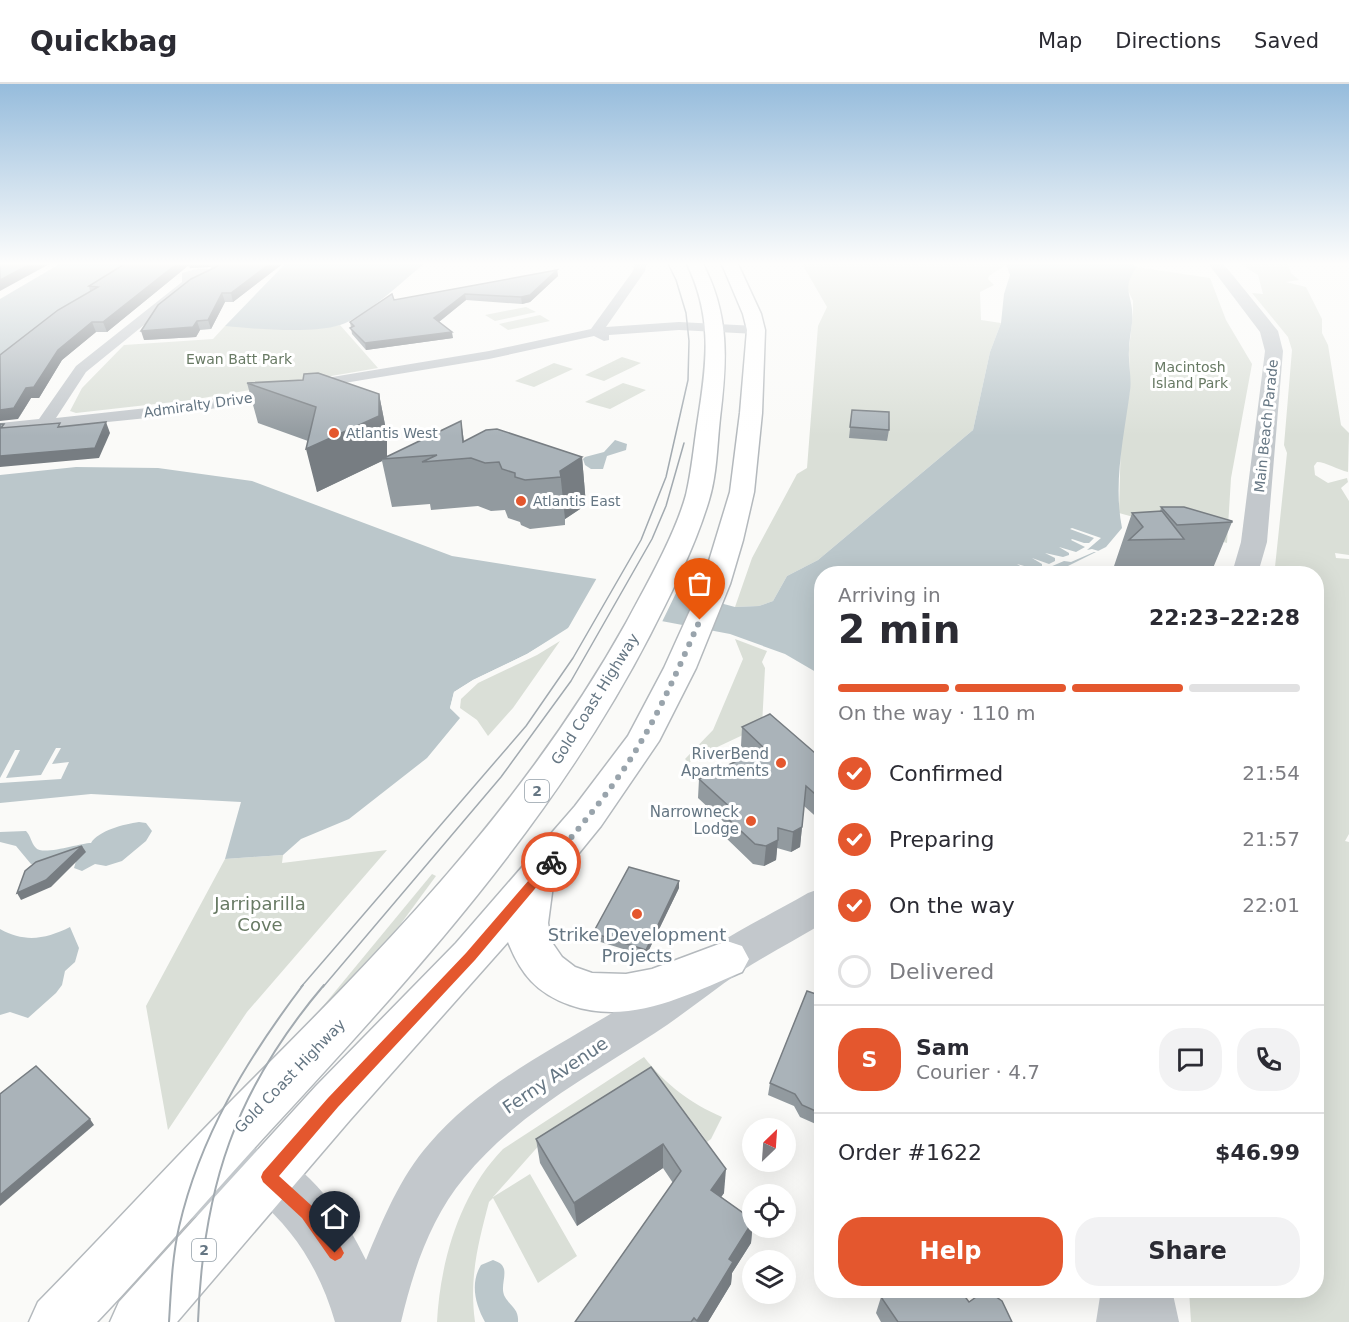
<!DOCTYPE html>
<html lang="en">
<head>
<meta charset="utf-8">
<style>
	body { margin:0; font-family:"DejaVu Sans",sans-serif; background:#f2f2f3; color:#2b2b33; height:100vh; display:flex; flex-direction:column; font-size:22px; white-space:nowrap }
	* { box-sizing:border-box; margin:0 }
	p { font-size:20px; color:#7c7c81 }
	.icon { flex:none; width:33px; height:33px; fill:none; stroke:currentColor; stroke-width:2; stroke-linecap:round; stroke-linejoin:round }
	.map { position:relative; flex:1; overflow:hidden }
	.panel { position:absolute; left:814px; top:482px; width:510px; height:732px; display:flex; flex-direction:column; background:#fff; border-radius:24px; box-shadow:0 6px 24px #0002 }
	.panel>* { flex:none }
	.needle { width:39px; rotate:25deg }
	.fabs { position:absolute; left:742px; top:1034px; display:grid; gap:12px }
	.fabs a { display:grid; place-items:center; width:54px; height:54px; border-radius:50%; background:#fff; box-shadow:0 6px 24px #0002; font-size:30px }
	.pin { position:absolute; display:grid; place-items:center; width:51px; height:51px; color:#fff; margin:-62px -26px; border-radius:50% 50% 50% 0; rotate:-45deg; box-shadow:0 0 6px #0007 }
	.pin .icon { rotate:45deg }
	.courier { position:absolute; display:grid; place-items:center; width:60px; height:60px; margin:-30px; border:4px solid #e4572e; border-radius:50%; background:#fff; color:#222; box-shadow:0 2px 8px #0007 }
	.overview em { font-style:normal; font-weight:700 }
	.overview div { display:flex; flex-direction:column-reverse }
	.overview { display:flex; align-items:center; justify-content:space-between; height:102px; padding:0 24px }
	h1 { font-size:39px; font-weight:700; line-height:45px }
	.bar { display:grid; grid-template-columns:repeat(4,1fr); gap:9px 6px; align-content:center; height:72px; padding:0 24px }
	.bar i { height:8px; border-radius:4px; background:#e1e1e2 }
	.bar .on { background:#e4572e }
	.bar p { grid-column:span 4 }
	.line { display:flex; align-items:center; gap:15px; padding:0 24px; border-top:2px solid #e1e1e2 }
	.line div { flex:1 }
	.round { display:grid; place-items:center; flex:none; width:63px; height:63px; border-radius:24px; background:#f2f2f3 }
	ol { padding:0 24px; list-style:none }
	li { display:flex; align-items:center; gap:18px; height:66px }
	li p { margin-inline-start:auto }
	li .icon { padding:6px; border-radius:50%; background:#e4572e; color:#fff; stroke-width:4 }
	li:last-child { color:#7c7c81 }
	li i { width:33px; height:33px; border:3px solid #e1e1e2; border-radius:50% }
	.primary-button { display:flex; gap:12px; margin-top:auto; padding:12px 24px }
	.primary-button a { flex:1; height:69px; border-radius:24px; background:#e4572e; color:#fff; font-size:24px; font-weight:700; line-height:69px; text-align:center }
	.primary-button a+a { background:#f2f2f3; color:#2b2b33 }
	header { display:flex; align-items:center; gap:36px; box-sizing:border-box; height:84px; padding:0 30px; background:#fff; border-bottom:2px solid #e1e1e2 }
	header strong { font-size:28px }
	nav { display:flex; gap:33px; margin-inline-start:auto; font-size:21px }
	.map>svg:first-child { display:block }
</style>
</head>
<body>
<header>
<strong>Quickbag</strong>
<nav><a>Map</a><a>Directions</a><a>Saved</a></nav>
</header>
<div class="map">
<svg width="1349" height="1238" viewBox="0 0 1349 1238">
	<rect width="100%" height="100%" fill="#fafaf8"/>
	<g fill="#dadfd7">
		<path d="M801,178H1010L989,192L988,195L994,201L980,208L981,236L1001,239L990,268L973,346L818,476L787,492L773,517L759,522L735,523L752,474L797,390L807,384L818,242L827,223Z"/>
		<path d="M1238,178H1287L1291,189L1299,196L1286,198L1306,203L1322,235V249L1328,261L1341,341L1349,349L1348,388C1338,386 1326,378 1317,378L1314,382L1315,391L1328,399L1347,394L1348,398L1341,404L1349,417V471L1335,469L1336,474L1349,475V750L1345,757L1349,758V1238H1191L1189,1206H1317V489H1272L1275,483L1287,369L1284,361L1292,266L1288,253L1252,209L1263,210L1258,191Z"/>
		<path d="M1137,183L1210,194L1226,236L1252,280L1231,394L1227,459L1119,429L1121,352L1130,305L1129,265L1133,229V217L1127,204L1129,193Z"/>
		<path d="M526,223L536,228L495,237L485,231Z"/>
		<path d="M540,231L550,237L508,246L499,240Z"/>
		<path d="M340,241L378,284L191,316L76,329L70,327L82,304L124,261L213,255L225,242L317,245Z"/>
		<path d="M622,273L641,279L604,297L585,291Z"/>
		<path d="M554,279L573,285L534,303L515,297Z"/>
		<path d="M623,299L646,306L610,325L585,318Z"/>
		<path d="M735,555L767,567L762,578L765,584L762,642L694,674L689,679L685,675L713,646L743,575Z"/>
		<path d="M560,557L513,624L488,652L477,636L460,624L461,615L478,599L537,571Z"/>
		<path d="M387,766L247,928L168,1046L146,922L225,775L283,771L282,779Z"/>
		<path d="M432,790L436,792L383,864L325,930L319,927Z"/>
		<path d="M644,973C666,1001 690,1019 722,1033L711,1055L707,1058L698,1045L688,1052L542,1058L493,1113L530,1090L577,1172L538,1199L493,1114L489,1118C478,1160 469,1194 475,1238H437C440,1178 460,1109 503,1065Z"/>
	</g>
	<g fill="#bbc7cb">
		<path d="M63,178H137L0,271V215Z"/>
		<path d="M287,178H426C404,196 366,233 340,241C312,250 255,245 225,242Z"/>
		<path d="M1010,178H1129L1137,183C1119,207 1135,211 1132,239C1131,248 1129,257 1129,266C1128,280 1132,294 1130,307C1124,352 1113,399 1122,444L1106,463L1054,489H822L821,591L785,570L730,550L598,525L527,570L473,596L454,608L450,624L460,634L427,674L349,735L301,755L283,771L225,775L241,718L91,710L0,719V391L76,383L158,384L252,397L452,472L679,508L735,523L759,522L773,517L787,492L818,476L973,346L990,268L1001,239L1004,210L1010,191L1006,180Z"/>
		<path d="M615,356L627,360L626,366L607,372L603,385H591L585,381L583,375L585,373L604,368Z"/>
		<path d="M139,738L146,739L152,747L146,757L122,777L106,782L95,780L82,787L74,784L76,777L31,780L16,762L0,758V748L26,747C31,752 31,759 36,764C43,772 80,759 91,759C98,747 124,740 139,738Z"/>
		<path d="M70,843L79,864L75,878L65,887L62,901L56,909L28,934L10,928L0,931V845C25,859 46,855 70,843Z"/>
		<path d="M493,1176C498,1178 502,1179 504,1185C506,1194 500,1204 505,1213C511,1223 519,1225 518,1238H485C475,1220 470,1199 481,1181Z"/>
	</g>
	<g fill="#fafaf8">
		<path d="M1072,444L1101,454L1087,466L1092,465L1102,468H1094L1071,478L1064,477L1036,489H1026L1027,486L1017,480L1035,485L1042,483V480L1032,474L1049,480L1055,477V474L1045,469L1063,473L1069,471V469L1059,463L1076,468L1085,463L1071,456L1072,455L1084,459H1089L1094,454L1070,445Z"/>
		<path d="M598,492L678,505L661,540L598,528L528,572L474,599L456,610L453,622L463,636L450,624L454,608L473,596L527,570L567,546Z"/>
		<path d="M56,664H61L52,680L69,678L61,695L0,699V694L15,666H20L6,694L41,691Z"/>
	</g>
	<g fill="none" stroke-linecap="round" stroke-linejoin="round">
		<g stroke="#b4b9bd" stroke-width="3">
			<g id="trunk">
				<path d="M686,178H702C730,231 727,276 720,334C717,361 717,390 709,416C695,463 672,508 650,551C553,739 411,894 269,1048C211,1111 156,1176 97,1238H29L38,1218C104,1151 168,1081 234,1014C382,866 523,724 626,539C646,502 675,451 686,411C692,386 694,360 698,335C707,278 713,232 686,178Z"/>
				<path d="M721,178H737L761,230L765,246L762,329L754,408L743,456L730,500L696,584L659,657L601,742L553,801L548,839L551,857L562,873L575,883L592,889L626,890L652,885L727,857L742,862L749,875L742,888C687,911 630,942 570,921C536,909 521,890 508,858L350,1036L177,1238H110L119,1218L316,1002L456,859L575,722L628,652L664,584L702,500L730,408L740,329L747,246L743,230Z"/>
			</g>
		</g>
		<g fill="#c3c8cc" fill-rule="evenodd">
			<path d="M635,178H647L645,187L606,243L679,238L756,242L763,246L756,250L679,246L609,251V256L604,257L594,252L489,275L290,308L245,320L147,334L0,349V339L39,335L76,282L182,198V189C194,185 207,181 218,189L192,202L86,288L56,334L147,324L245,310L290,300L489,267L591,245L633,187Z"/>
			<path d="M1130,1206H1172L1179,1238H1137Z"/>
		</g>
		<g fill="#c3c8cc" fill-rule="evenodd">
			<path d="M1207,178H1222L1278,247L1283,267L1267,458L1258,489H1232L1241,458L1265,267L1260,248Z"/>
			<path d="M822,804V840C795,856 766,871 740,888C711,908 684,930 655,949C589,992 515,1031 464,1094C430,1135 413,1187 401,1238H335C321,1189 296,1147 256,1114L224,1119L187,1137L169,1130L162,1112L169,1094C193,1081 223,1064 251,1064C300,1065 348,1136 366,1176C383,1135 400,1093 429,1060C480,1000 555,964 622,923C653,904 682,882 713,863C744,843 777,827 808,809Z"/>
			<path d="M1101,1206H1155L1152,1238H1096Z"/>
		</g>
		<use href="#trunk" fill="#fff" fill-rule="evenodd"/>
		<g stroke="#a2aab0" stroke-width="1.5">
			<path d="M301,903L526,642L573,574L641,456L666,393L688,296L689,257L686,229L676,196L667,178"/>
			<path d="M323,903L501,693L571,597L652,455L666,422L684,359"/>
		</g>
		<g stroke="#a2aab0" stroke-width="2">
			<path d="M169,1238C171,1206 172,1174 179,1143C200,1052 247,975 303,901"/>
			<path d="M198,1238C203,1103 235,1006 324,901"/>
		</g>
	</g>
	<g fill="#929a9f">
		<path d="M133,178H285L233,218H225L211,245L200,246L196,253L144,256L212,184L210,183L190,184L189,181L107,248H96L62,276L39,314H31L18,335L90,207L89,202Z"/>
		<path d="M557,186L558,192L530,218L522,220L466,216L439,238L453,254L366,266L352,250L350,238L394,216Z"/>
		<path d="M247,299L379,310L387,351V373L461,337L464,357L582,373L586,421L565,435V441L530,445L521,441L520,438L508,434L505,426L491,427L478,422L431,426L430,420L392,423L382,377L317,408L308,357L258,339Z"/>
		<path d="M852,326L889,346L887,357L849,354Z"/>
		<path d="M1161,423L1232,438L1211,489H1115L1113,485L1132,429L1160,428Z"/>
		<path d="M742,643L822,675V738L804,722L800,763L791,768L777,764L776,776L764,782L753,780L724,752L725,739L698,714L699,695L750,671L741,662Z"/>
		<path d="M679,804L646,872L594,856L593,849Z"/>
		<path d="M822,912V1039L818,1041L800,1033L794,1022L768,1011L770,999Z"/>
		<path d="M651,983L724,1109L721,1113L753,1136L751,1159L732,1189L731,1200L708,1238H575L673,1099L663,1084L577,1142L540,1079L536,1055Z"/>
		<path d="M881,1213L969,1218L1012,1238H881L876,1229Z"/>
	</g>
	<g fill="#777d82">
		<path d="M34,178H53L0,207V196Z"/>
		<path d="M179,178H208L210,183L190,184L189,181L107,248L103,238Z"/>
		<path d="M272,178H285L233,218L231,209Z"/>
		<path d="M557,186L558,192L530,218L522,220L521,213Z"/>
		<path d="M222,209L225,218L211,245L208,236Z"/>
		<path d="M465,210L466,216L435,241L434,234Z"/>
		<path d="M197,237L200,246L196,253L144,256L141,247Z"/>
		<path d="M92,238L96,248L62,276L39,314H31L18,335L0,337V326L26,304L58,266Z"/>
		<path d="M452,248L453,254L366,266L365,259Z"/>
		<path d="M379,310L387,351V374L382,375V377L317,408L306,365Z"/>
		<path d="M106,338L110,349L99,374L0,383V372Z"/>
		<path d="M582,373L586,421L565,435L560,387Z"/>
		<path d="M802,743L800,763L791,768L793,748Z"/>
		<path d="M778,756L776,776L764,782L766,762Z"/>
		<path d="M82,762L86,768L51,803L21,816L17,809Z"/>
		<path d="M679,797V804L646,872V866Z"/>
		<path d="M820,1029H822V1039L818,1041Z"/>
		<path d="M90,1035L94,1041L0,1122V1111Z"/>
		<path d="M663,1060V1084L577,1142L574,1119Z"/>
		<path d="M726,1085L724,1109L710,1129L711,1106Z"/>
		<path d="M753,1137L751,1159L732,1189L731,1200L708,1238H697L729,1175Z"/>
	</g>
	<g fill="#aab3b9" stroke="#777d82" stroke-width="1.5">
		<path d="M0,178H34L0,196Z"/>
		<path d="M133,178H179L103,238H92L58,266L34,303L26,304L14,324L0,326V271L58,226L98,203L89,202L123,181Z"/>
		<path d="M213,178H272L231,209H222L208,236L197,237L193,243L141,247L158,221L191,195L218,182Z"/>
		<path d="M557,186L530,211L521,213L465,210L434,234L452,248L365,259L350,244L354,242L350,238L392,210L394,216Z"/>
		<path d="M318,289L379,310V332L306,365L316,323L247,299L303,296L304,290Z"/>
		<path d="M852,326L889,328V346L850,343Z"/>
		<path d="M461,337L463,358L486,346L497,345L582,373L560,387L561,393L525,396L515,393V389L502,385L499,378L485,379L471,374L422,378L437,371L382,375Z"/>
		<path d="M106,338L95,364L0,372V340H4L1,344L60,339L58,343Z"/>
		<path d="M1161,423H1184L1232,437V438L1177,441Z"/>
		<path d="M1162,427L1184,455L1129,456L1143,443L1132,429Z"/>
		<path d="M770,630L822,675V716L806,702L802,743L793,748L778,744V756L766,762L755,760L725,732L733,726L699,695L764,664L742,643Z"/>
		<path d="M1317,696L1323,713L1317,724Z"/>
		<path d="M82,762L46,796L17,809L25,787L36,778Z"/>
		<path d="M629,783L679,797L646,866L593,849Z"/>
		<path d="M807,907L822,912V1029H820L802,1021L795,1010L770,999Z"/>
		<path d="M36,982L90,1035L0,1111V1010Z"/>
		<path d="M651,983L726,1085L711,1106L753,1136V1137L729,1175L733,1178L697,1237L694,1234L691,1238H575L681,1087L663,1060L574,1119L536,1055Z"/>
		<path d="M892,1206H960L969,1218L986,1206L1002,1217L1012,1238H898L881,1213Z"/>
	</g>
	<linearGradient id="sky" x2="0" y2="1"><stop stop-color="#96bcdc"/><stop offset="0.51" stop-color="#fdfdfc"/><stop offset="1" stop-color="#fdfdfc" stop-opacity="0"/></linearGradient>
	<rect width="1349" height="352" fill="url(#sky)"/>
	<path fill="#e4572e" d="M551,773L555,775V781L475,876L338,1023L279,1092L313,1123L341,1163L344,1169L341,1174L335,1177L330,1174L302,1134L263,1098L261,1093L263,1088L328,1014L466,869L547,775Z"/>
	<g fill="none" stroke-linecap="round" stroke-linejoin="round">
		<path stroke="#99a4ac" stroke-width="6" stroke-dasharray="0 10.8" d="M551,778C583,739 617,700 642,656C665,617 682,576 700,536"/>
	</g>
	<g fill="#e4572e" stroke="#fff" stroke-width="2">
		<circle cx="334" cy="349" r="6"/>
		<circle cx="521" cy="417" r="6"/>
		<circle cx="781" cy="679" r="6"/>
		<circle cx="751" cy="737" r="6"/>
		<circle cx="637" cy="830" r="6"/>
	</g>
	<g text-anchor="middle" dominant-baseline="central" stroke-width="6" stroke-linejoin="round" paint-order="stroke">
		<g font-size="14" fill="#687a64" stroke="#fff">
			<text x="239" y="275">Ewan Batt Park</text>
			<text x="1190" y="283">Macintosh<tspan x="1190" dy="16">Island Park</tspan></text>
		</g>
		<g font-size="14" fill="#657683" stroke="#fff">
			<text transform="translate(198 321) rotate(-8)">Admiralty Drive</text>
			<text transform="translate(1266 342) rotate(-84)">Main Beach Parade</text>
		</g>
		<g font-size="14" fill="#657683" stroke="#fff" text-anchor="start">
			<text x="346" y="349">Atlantis West</text>
			<text x="533" y="417">Atlantis East</text>
		</g>
		<g fill="#fff" stroke="#939fa8" stroke-width="1.5">
			<rect x="525" y="696" width="24" height="22" rx="4.5"/>
			<rect x="192" y="1155" width="24" height="22" rx="4.5"/>
		</g>
		<g font-size="14" font-weight="bold" fill="#657683">
			<text x="537" y="707">2</text>
			<text x="204" y="1166">2</text>
		</g>
		<g font-size="15" fill="#657683" stroke="#fff">
			<text transform="translate(595 615) rotate(-58)">Gold Coast Highway</text>
			<text transform="translate(290 992) rotate(-46)">Gold Coast Highway</text>
		</g>
		<g font-size="15" fill="#657683" stroke="#fff" text-anchor="end">
			<text x="769" y="670">RiverBend<tspan x="769" dy="17">Apartments</tspan></text>
			<text x="739" y="728">Narrowneck<tspan x="739" dy="17">Lodge</tspan></text>
		</g>
		<g font-size="18" fill="#687a64" stroke="#fff">
			<text x="260" y="819">Jarriparilla<tspan x="260" dy="21">Cove</tspan></text>
		</g>
		<g font-size="18" fill="#657683" stroke="#fff">
			<text x="637" y="850">Strike Development<tspan x="637" dy="21">Projects</tspan></text>
		</g>
		<g font-size="18" fill="#657683" stroke="#fff">
			<text transform="translate(555 991) rotate(-34)">Ferny Avenue</text>
		</g>
	</g>
</svg>
<div class="fabs">
<a><svg class="needle" viewBox="-14 -14 28 28"><path d="M0-13l5 13h-10z" fill="#e53935"/><path d="M0 13l5-13h-10z" fill="#7c7c81"/></svg></a>
<a><svg class="icon" aria-label="locate" viewBox="0 0 24 24"><circle cx="12" cy="12" r="6"/><path d="M12 2v4M12 18v4M2 12h4M18 12h4"/></svg></a>
<a><svg class="icon" aria-label="layers" viewBox="0 0 24 24"><path d="M12 4l9 5-9 5-9-5zM3 14l9 5 9-5"/></svg></a>
</div>
<div class="pin" style="left:700px;top:536px;background:#ea580c"><svg class="icon" aria-label="bag" viewBox="0 0 24 24"><path d="M5 8h14l-1 12H6zM9 8a3 3 0 0 1 6 0"/></svg></div>
<div class="pin" style="left:335px;top:1169px;background:#1f2937"><svg class="icon" aria-label="home" viewBox="0 0 24 24"><path d="M3 11l9-7 9 7M6 9v11h12V9"/></svg></div>
<div class="courier" style="left:551px;top:778px"><svg class="icon" aria-label="bike" viewBox="0 0 24 24"><circle cx="6" cy="16" r="4"/><circle cx="18" cy="16" r="4"/><path d="M6 16l4-8h5l3 8M10 8l3 8H6M13 5h3"/></svg></div>
<section class="panel">
<div class="overview"><div><h1>2 min</h1><p>Arriving in</p></div><em>22:23–22:28</em></div>
<div class="bar"><i class="on"></i><i class="on"></i><i class="on"></i><i></i><p>On the way · 110 m</p></div>
<ol>
<li><svg class="icon" aria-label="check" viewBox="0 0 24 24"><path d="M5 12l5 5 9-10"/></svg>Confirmed<p>21:54</p></li>
<li><svg class="icon" aria-label="check" viewBox="0 0 24 24"><path d="M5 12l5 5 9-10"/></svg>Preparing<p>21:57</p></li>
<li><svg class="icon" aria-label="check" viewBox="0 0 24 24"><path d="M5 12l5 5 9-10"/></svg>On the way<p>22:01</p></li>
<li><i></i>Delivered</li>
</ol>
<div class="line" style="height:108px"><b class="round" style="background:#e4572e;color:#fff">S</b><div><b>Sam</b><p>Courier · 4.7</p></div><a class="round"><svg class="icon" aria-label="chat" viewBox="0 0 24 24"><path d="M4 5h16v11H9l-5 4z"/></svg></a><a class="round"><svg class="icon" aria-label="phone" viewBox="0 0 24 24"><path d="M5 4h4l2 5-3 2q2 4 5 5l2-3 5 2v4C11 20 4 13 5 4z"/></svg></a></div>
<div class="line" style="height:78px"><div>Order #1622</div><b>$46.99</b></div>
<div class="primary-button"><a>Help</a><a>Share</a></div>
</section>
</div>
</body>
</html>
